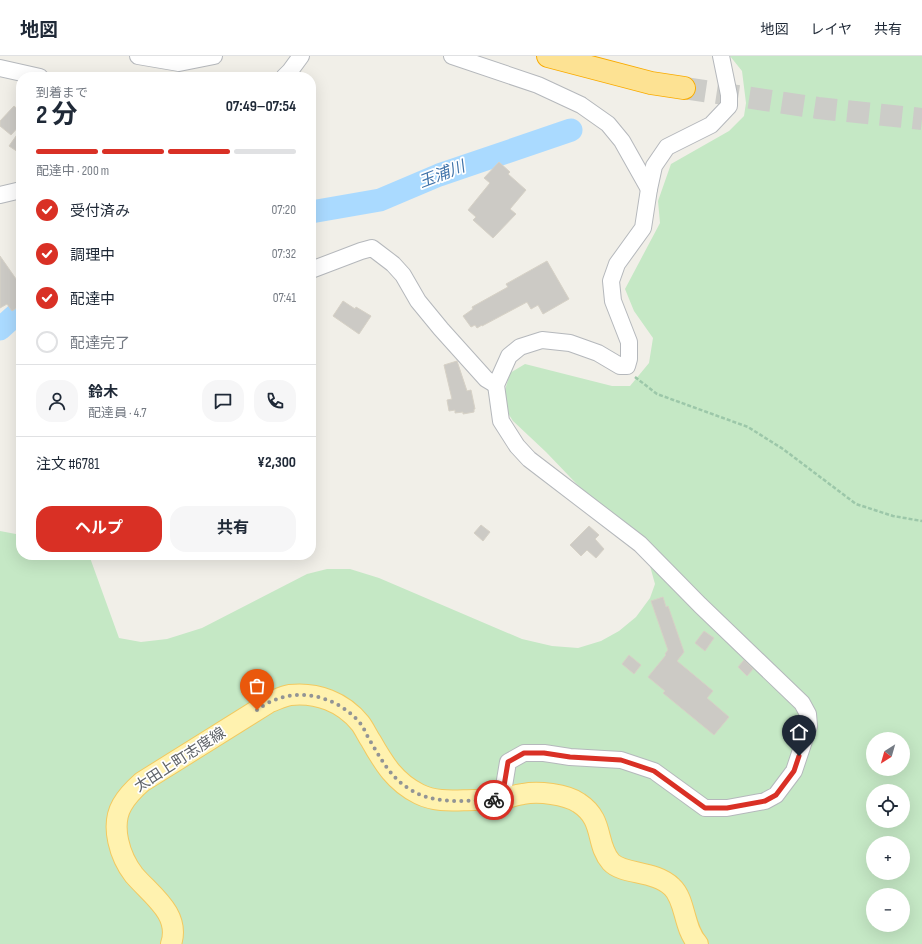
<!DOCTYPE html>
<html lang="ja">
<head>
<meta charset="utf-8">
<style>
	body { margin:0; font-family:"Sofia Sans Condensed","Noto Sans JP",sans-serif; background:#f6f6f7; color:#1f2937; height:100vh; display:flex; flex-direction:column; font-size:15px; white-space:nowrap }
	* { box-sizing:border-box; margin:0 }
	p { font-size:13px; color:#747a83 }
	.icon { flex:none; width:22px; height:22px; fill:none; stroke:currentColor; stroke-width:2; stroke-linecap:round; stroke-linejoin:round }
	.map { position:relative; flex:1; overflow:hidden }
	.panel { position:absolute; left:16px; top:16px; width:300px; height:488px; display:flex; flex-direction:column; background:#fff; border-radius:16px; box-shadow:0 4px 16px #0002 }
	.panel>* { flex:none }
	.needle { width:26px; rotate:217deg }
	.fabs { position:absolute; left:866px; top:676px; display:grid; gap:8px }
	.fabs a { display:grid; place-items:center; width:44px; height:44px; border-radius:50%; background:#fff; box-shadow:0 4px 16px #0002; font-size:20px }
	.pin { position:absolute; display:grid; place-items:center; width:34px; height:34px; color:#fff; margin:-41px -17px; border-radius:50% 50% 50% 0; rotate:-45deg; box-shadow:0 0 4px #0007 }
	.pin .icon { rotate:45deg }
	.courier { position:absolute; display:grid; place-items:center; width:40px; height:40px; margin:-20px; border:3px solid #d93025; border-radius:50%; background:#fff; color:#222; box-shadow:0 1px 5px #0007 }
	.headline em { font-style:normal; font-weight:700 }
	.headline div { display:flex; flex-direction:column-reverse }
	.headline { display:flex; align-items:center; justify-content:space-between; height:68px; padding:0 20px }
	h1 { font-size:26px; font-weight:700; line-height:30px }
	.bar { display:grid; grid-template-columns:repeat(4,1fr); gap:6px 4px; align-content:center; height:48px; padding:0 20px }
	.bar i { height:5px; border-radius:3px; background:#e0e1e3 }
	.bar .current { background:#d93025 }
	.bar p { grid-column:span 4 }
	.line { display:flex; align-items:center; gap:10px; padding:0 20px; border-top:1px solid #e0e1e3 }
	.line div { flex:1 }
	.round { display:grid; place-items:center; flex:none; width:42px; height:42px; border-radius:16px; background:#f6f6f7 }
	ol { padding:0 20px; list-style:none }
	li { display:flex; align-items:center; gap:12px; height:44px }
	li p { margin-inline-start:auto }
	li .icon { padding:4px; border-radius:50%; background:#d93025; color:#fff; stroke-width:4 }
	li:last-child { color:#747a83 }
	li i { width:22px; height:22px; border:2px solid #e0e1e3; border-radius:50% }
	.primary-button { display:flex; gap:8px; margin-top:auto; padding:8px 20px }
	.primary-button a { flex:1; height:46px; border-radius:16px; background:#d93025; color:#fff; font-size:16px; font-weight:700; line-height:46px; text-align:center }
	.primary-button a+a { background:#f6f6f7; color:#1f2937 }
	header { display:flex; align-items:center; gap:24px; box-sizing:border-box; height:56px; padding:0 20px; background:#fff; border-bottom:1px solid #e0e1e3 }
	header strong { font-size:19px }
	nav { display:flex; gap:22px; margin-inline-start:auto; font-size:14px }
	.map>svg:first-child { display:block }
</style>
</head>
<body>
<header>
<strong>地図</strong>
<nav><a>地図</a><a>レイヤ</a><a>共有</a></nav>
</header>
<div class="map">
<svg width="922" height="888" viewBox="0 0 922 888">
	<rect width="100%" height="100%" fill="#f1efe8"/>
	<path fill="#c5e8c5" fill-rule="evenodd" d="M730,0H922V888H0V475L21,479V499H89L119,582L141,586L167,583L202,572L307,518L327,513H350L379,522L522,583L552,590L578,592L601,585L619,575L636,561L650,542L655,528L650,510L639,493L546,396L513,365L506,354L505,334L510,317L525,308L612,330H630L649,307L653,282L634,255L625,233L660,167L658,145L671,108L729,75L744,60L746,47L742,15ZM873,683H903V713H873ZM873,735H903V765H873ZM873,787H903V817H873ZM873,839H903V869H873Z"/>
	<g fill="none" stroke-linecap="round" stroke-linejoin="round">
		<g stroke="#aadaff" stroke-width="23">
			<path d="M311,156L380,144L439,119L571,74"/>
			<path d="M0,273L21,254"/>
		</g>
	</g>
	<g fill="#cccac5" stroke="#d6d1c6">
		<path d="M14,50L21,56V68L11,79L0,70V65Z"/>
		<path d="M21,73V98L9,90Z"/>
		<path d="M499,106L510,116L508,118L526,134L510,153L516,158L493,182L473,164L476,161L468,154L490,127L484,122Z"/>
		<path d="M0,200L21,230V249L12,255L7,248L0,252Z"/>
		<path d="M547,205L569,243L543,258L538,249L531,253L527,246L482,270V269L477,272L475,269L471,271L463,260L473,253L472,251L508,231L506,228Z"/>
		<path d="M343,245L355,253L356,251L371,260L359,278L333,260Z"/>
		<path d="M457,305L467,335L471,334L475,353H474V356L463,358V356L455,357V354L449,355L447,344L452,343L444,309Z"/>
		<path d="M481,469L490,476L483,485L474,477Z"/>
		<path d="M589,470L599,479L595,483L604,493L596,502L587,494L581,500L570,489Z"/>
		<path d="M663,541L666,551L668,550L684,596L677,605L713,635L707,642L729,661L714,679L663,637L665,635L648,621L666,599L665,598L668,594L651,545Z"/>
		<path d="M704,575L714,582L705,595L695,587Z"/>
		<path d="M629,599L641,609L634,618L622,608Z"/>
		<path d="M744,604L753,613L747,620L738,611Z"/>
	</g>
	<g fill="none" stroke-linecap="round" stroke-linejoin="round">
		<path stroke="#ccccc8" stroke-width="22" stroke-dasharray="22 11" stroke-linecap="butt" d="M684,32L818,52L922,63"/>
		<g stroke="#b5b8bc" stroke-width="18">
			<g id="minor">
				<path d="M138,0L179,7L214,0"/>
				<path d="M452,0L538,29L581,49L608,68L622,85L649,133"/>
				<path d="M0,12L40,21"/>
				<path d="M284,21L290,15L301,0"/>
				<path d="M0,139L21,134"/>
				<path d="M311,214L361,195L372,192L393,208L403,219L418,245L441,273L486,323L496,329"/>
				<path d="M498,744L504,730L508,706L524,697H544L570,701L621,704L654,715L705,752H727L765,745L776,739L794,715L809,670L808,658L802,647L700,549L640,488L529,403L517,390L501,365L496,329L509,300L520,291L542,284L570,287L598,297L620,310H627L629,303V286L613,245L611,225L617,208L643,172L649,133L654,110L667,91L711,69L729,50V39L721,0"/>
			</g>
		</g>
		<g stroke="#f2c960" stroke-width="22">
			<path id="major" d="M171,888C181,858 151,839 134,819C120,801 110,770 122,749C127,740 134,733 142,726L270,646C276,644 283,640 290,639C317,636 343,646 360,667C364,672 367,679 371,685C384,708 395,726 419,738C437,747 456,744 475,744C483,744 492,745 500,744C507,742 515,739 523,738C538,735 566,738 579,747C605,764 595,788 611,806C623,819 655,814 672,831C686,844 683,872 698,888"/>
		</g>
		<g stroke="#f9ab00" stroke-width="24">
			<path id="highway" d="M548,0L651,27L684,32"/>
		</g>
		<path stroke="#9cc7a9" stroke-width="2.5" stroke-dasharray="4 2" stroke-linecap="butt" d="M635,321L657,338L748,371L783,393L856,448L893,460L922,465"/>
		<use href="#minor" stroke="#fff" stroke-width="16"/>
		<use href="#major" stroke="#fff2af" stroke-width="20"/>
		<use href="#highway" stroke="#fde293" stroke-width="22"/>
	</g>
	<g fill="none" stroke-linecap="round" stroke-linejoin="round">
		<path stroke="#929495" stroke-width="4" stroke-dasharray="0 7.2" d="M257,654C261,651 266,648 270,646C301,631 338,641 360,667C364,672 366,678 369,683C380,701 390,721 408,732C434,750 465,744 494,744"/>
		<path stroke="#d93025" stroke-width="5" d="M494,744H498L504,730L508,706L524,697H544L570,701L621,704L654,715L705,752H727L765,745L776,739L794,715L799,700"/>
	</g>
	<g text-anchor="middle" dominant-baseline="central" stroke-width="3.5" stroke-linejoin="round" paint-order="stroke">
		<g font-size="15" fill="#5f6368" stroke="#fff">
			<text transform="translate(180 704) rotate(-33)">太田上町志度線</text>
		</g>
		<g font-size="16" font-style="italic" fill="#4174aa" stroke="#fff">
			<text transform="translate(442 119) rotate(-21)">玉浦川</text>
		</g>
	</g>
</svg>
<div class="fabs">
<a><svg class="needle" viewBox="-14 -14 28 28"><path d="M0-13l5 13h-10z" fill="#e53935"/><path d="M0 13l5-13h-10z" fill="#747a83"/></svg></a>
<a><svg class="icon" aria-label="locate" viewBox="0 0 24 24"><circle cx="12" cy="12" r="6"/><path d="M12 2v4M12 18v4M2 12h4M18 12h4"/></svg></a>
<a>+</a>
<a>−</a>
</div>
<div class="pin" style="left:257px;top:654px;background:#ea580c"><svg class="icon" aria-label="bag" viewBox="0 0 24 24"><path d="M5 8h14l-1 12H6zM9 8a3 3 0 0 1 6 0"/></svg></div>
<div class="pin" style="left:799px;top:700px;background:#1f2937"><svg class="icon" aria-label="home" viewBox="0 0 24 24"><path d="M3 11l9-7 9 7M6 9v11h12V9"/></svg></div>
<div class="courier" style="left:494px;top:744px"><svg class="icon" aria-label="bike" viewBox="0 0 24 24"><circle cx="6" cy="16" r="4"/><circle cx="18" cy="16" r="4"/><path d="M6 16l4-8h5l3 8M10 8l3 8H6M13 5h3"/></svg></div>
<section class="panel">
<div class="headline"><div><h1>2 分</h1><p>到着まで</p></div><em>07:49–07:54</em></div>
<div class="bar"><i class="current"></i><i class="current"></i><i class="current"></i><i></i><p>配達中 · 200 m</p></div>
<ol>
<li><svg class="icon" aria-label="check" viewBox="0 0 24 24"><path d="M5 12l5 5 9-10"/></svg>受付済み<p>07:20</p></li>
<li><svg class="icon" aria-label="check" viewBox="0 0 24 24"><path d="M5 12l5 5 9-10"/></svg>調理中<p>07:32</p></li>
<li><svg class="icon" aria-label="check" viewBox="0 0 24 24"><path d="M5 12l5 5 9-10"/></svg>配達中<p>07:41</p></li>
<li><i></i>配達完了</li>
</ol>
<div class="line" style="height:72px"><a class="round"><svg class="icon" aria-label="person" viewBox="0 0 24 24"><circle cx="12" cy="8" r="4"/><path d="M4 21q1-7 8-7t8 7"/></svg></a><div><b>鈴木</b><p>配達員 · 4.7</p></div><a class="round"><svg class="icon" aria-label="chat" viewBox="0 0 24 24"><path d="M4 5h16v11H9l-5 4z"/></svg></a><a class="round"><svg class="icon" aria-label="phone" viewBox="0 0 24 24"><path d="M5 4h4l2 5-3 2q2 4 5 5l2-3 5 2v4C11 20 4 13 5 4z"/></svg></a></div>
<div class="line" style="height:52px"><div>注文 #6781</div><b>¥2,300</b></div>
<div class="primary-button"><a>ヘルプ</a><a>共有</a></div>
</section>
</div>
</body>
</html>
